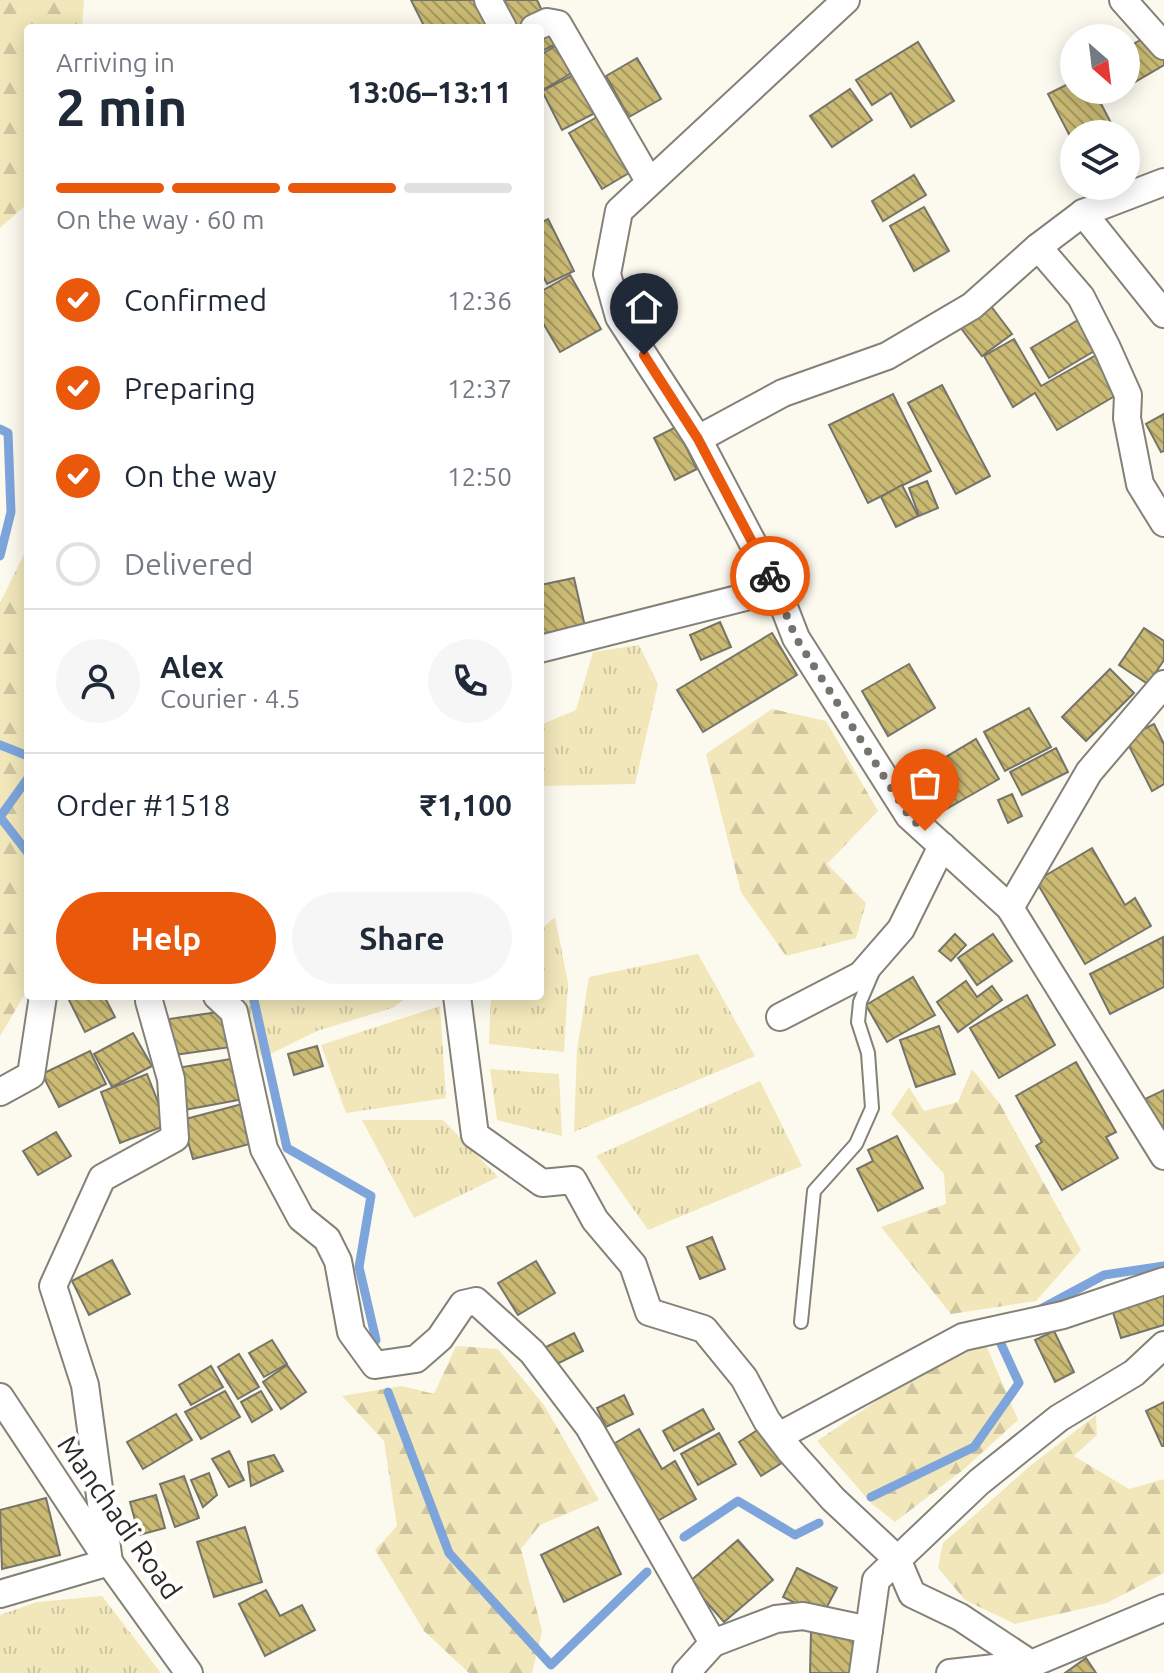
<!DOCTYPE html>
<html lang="en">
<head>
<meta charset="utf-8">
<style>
	body { margin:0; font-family:Ubuntu,sans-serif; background:#f6f6f7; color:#1f2937; height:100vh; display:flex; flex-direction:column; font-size:30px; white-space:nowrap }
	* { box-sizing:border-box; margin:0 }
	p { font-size:26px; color:#747a83 }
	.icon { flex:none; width:44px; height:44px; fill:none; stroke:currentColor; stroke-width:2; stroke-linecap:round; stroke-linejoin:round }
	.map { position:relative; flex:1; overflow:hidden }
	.panel { position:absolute; left:24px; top:24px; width:520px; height:976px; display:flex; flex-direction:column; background:#fff; border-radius:8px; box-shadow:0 4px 20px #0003 }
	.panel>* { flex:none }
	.needle { width:52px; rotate:152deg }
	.controls { position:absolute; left:1060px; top:24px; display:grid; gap:16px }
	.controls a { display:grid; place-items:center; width:80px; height:80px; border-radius:50%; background:#fff; box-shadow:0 4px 20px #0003; font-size:40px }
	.pin { position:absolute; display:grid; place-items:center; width:68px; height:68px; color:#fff; margin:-82px -34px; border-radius:50% 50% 50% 0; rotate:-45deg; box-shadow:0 0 8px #0007 }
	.pin .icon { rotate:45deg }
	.courier { position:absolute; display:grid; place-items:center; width:80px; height:80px; margin:-40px; border:6px solid #ea580c; border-radius:50%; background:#fff; color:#222; box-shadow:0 2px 10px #0007 }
	.head em { font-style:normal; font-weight:600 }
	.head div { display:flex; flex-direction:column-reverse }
	.head { display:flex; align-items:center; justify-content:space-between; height:136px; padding:0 32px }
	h1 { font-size:52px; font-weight:600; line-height:60px }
	.bar { display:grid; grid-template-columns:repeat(4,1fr); gap:12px 8px; align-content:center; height:96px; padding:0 32px }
	.bar i { height:10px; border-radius:6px; background:#e0e1e3 }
	.bar .current { background:#ea580c }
	.bar p { grid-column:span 4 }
	.line { display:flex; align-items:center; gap:20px; padding:0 32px; border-top:2px solid #e0e1e3 }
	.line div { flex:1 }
	.round { display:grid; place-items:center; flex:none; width:84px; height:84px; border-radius:42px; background:#f6f6f7 }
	ol { padding:0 32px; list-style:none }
	li { display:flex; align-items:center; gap:24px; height:88px }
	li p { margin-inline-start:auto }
	li .icon { padding:8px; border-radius:50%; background:#ea580c; color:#fff; stroke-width:4 }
	li:last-child { color:#747a83 }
	li i { width:44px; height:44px; border:4px solid #e0e1e3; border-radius:50% }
	.cta { display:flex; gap:16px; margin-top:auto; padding:16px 32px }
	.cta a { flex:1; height:92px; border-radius:48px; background:#ea580c; color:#fff; font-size:32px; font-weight:600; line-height:92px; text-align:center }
	.cta a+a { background:#f6f6f7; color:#1f2937 }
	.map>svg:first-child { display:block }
</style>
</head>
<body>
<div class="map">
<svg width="1164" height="1673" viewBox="0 0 1164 1673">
	<defs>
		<pattern id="grass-tufts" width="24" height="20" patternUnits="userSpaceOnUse" patternTransform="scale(2)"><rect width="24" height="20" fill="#f1e7ba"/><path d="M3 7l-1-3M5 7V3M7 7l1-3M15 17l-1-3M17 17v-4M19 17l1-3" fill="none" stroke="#cfc6a0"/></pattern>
		<pattern id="forest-firs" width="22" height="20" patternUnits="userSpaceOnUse" patternTransform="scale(2)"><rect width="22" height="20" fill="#f1e7ba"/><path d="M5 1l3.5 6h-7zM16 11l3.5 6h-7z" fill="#cfc6a0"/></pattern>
		<pattern id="building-back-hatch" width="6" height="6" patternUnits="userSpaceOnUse" patternTransform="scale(2)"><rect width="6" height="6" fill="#caba74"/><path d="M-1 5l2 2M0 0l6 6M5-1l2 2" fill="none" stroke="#a4975f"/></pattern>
	</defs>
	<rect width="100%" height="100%" fill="#fcfaef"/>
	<g fill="url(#grass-tufts)">
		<path d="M639,645L658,684L635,784L543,786L540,725L576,710L593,652Z"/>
		<path d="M555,917L568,983L564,1052L489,1044L491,996H540V930Z"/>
		<path d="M698,954L755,1056L574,1132L577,1050L589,977Z"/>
		<path d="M242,996H409L392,1008L317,1031L262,1058L253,1042Z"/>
		<path d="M440,1006L446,1098L346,1113L321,1045Z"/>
		<path d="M490,1069L559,1074L562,1136L497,1120Z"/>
		<path d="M760,1081L802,1166L648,1230L596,1156Z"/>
		<path d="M362,1120H443L498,1177L414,1218Z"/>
		<path d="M102,1596L161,1673H0V1615L37,1602Z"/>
	</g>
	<g fill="url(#forest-firs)">
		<path d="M0,0H84L82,28H28V203L0,228Z"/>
		<path d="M28,546V989L0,1036V603Z"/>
		<path d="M772,709L826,721L878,811L827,864L866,903L856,938L786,956L741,892L706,754Z"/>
		<path d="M972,1069L1000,1104L1081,1250L1036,1301L951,1314L881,1227L946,1204L944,1174L891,1114L909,1087L924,1111L958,1102Z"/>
		<path d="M984,1340L1018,1420L964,1469L895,1522L872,1504L817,1441L891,1391Z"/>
		<path d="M456,1346L498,1349L544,1405L599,1500L540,1525L521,1549L542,1631L532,1673H469L424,1631L375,1550L397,1526L384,1441L342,1396L402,1386L434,1394Z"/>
		<path d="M1096,1415L1097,1435L1074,1456L1129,1489L1164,1479V1573L1107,1603L1015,1624L965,1600L938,1568L943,1543L1030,1466Z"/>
	</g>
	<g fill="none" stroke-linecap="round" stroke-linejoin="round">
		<g stroke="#7da5dc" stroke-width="9">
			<path d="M0,429L8,433L11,512L0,556"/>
			<path d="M0,745L28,756"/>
			<path d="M0,817L28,778"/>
			<path d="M0,817L28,853"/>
			<path d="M253,996L287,1148L371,1196L359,1267L376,1340"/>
			<path d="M1037,1311L1104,1275L1164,1266"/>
			<path d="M388,1392L449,1553L551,1665L647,1572"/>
			<path d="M871,1497L974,1447L1019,1383L996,1333"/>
			<path d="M684,1537L738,1501L795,1535L819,1523"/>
		</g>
	</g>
	<g fill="url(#building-back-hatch)" stroke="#76746a" stroke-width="2">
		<path d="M411,0H478L492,28H425Z"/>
		<path d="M497,0H537L545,17L522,28H505Z"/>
		<path d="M546,24L556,44L540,52V28Z"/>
		<path d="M1151,34L1164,57V65L1128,86L1126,48Z"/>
		<path d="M918,42L954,101L911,127L891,93L872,105L856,80Z"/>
		<path d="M559,44L575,71L541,91L540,55Z"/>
		<path d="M637,58L661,99L629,117L606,76Z"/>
		<path d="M579,72L599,111L562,130L542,91Z"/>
		<path d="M1074,81V90H1094L1111,123L1089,134H1074L1073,142L1048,94Z"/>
		<path d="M850,89L872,120L832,147L810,116Z"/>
		<path d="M597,117L629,173L602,189L569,133Z"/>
		<path d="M914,175L926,195L883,221L872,201Z"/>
		<path d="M924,207L949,251L914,271L890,226Z"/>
		<path d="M548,219L574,271L547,284L540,270V223Z"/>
		<path d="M570,275L601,329L560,352L540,318V292Z"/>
		<path d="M978,289L1012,334L982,356L948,311Z"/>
		<path d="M1083,317L1101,347L1049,378L1031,348Z"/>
		<path d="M1014,339L1041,386L1098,354L1120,393L1057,430L1035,393L1013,407L984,356Z"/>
		<path d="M942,385L990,476L956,494L908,403Z"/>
		<path d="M893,394L931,471L868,503L829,425Z"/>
		<path d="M1164,414V451L1161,452L1146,424Z"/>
		<path d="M676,427L697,469L675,480L654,438Z"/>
		<path d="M927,481L938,508L919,516L909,488Z"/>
		<path d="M902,485L918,516L896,527L881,497Z"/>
		<path d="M574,578L586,631L540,642V585Z"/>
		<path d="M720,622L731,647L701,660L690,635Z"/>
		<path d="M1144,628L1164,641V660L1148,684L1119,665Z"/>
		<path d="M772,633L797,675L703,732L677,690Z"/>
		<path d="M909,664L935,708L888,736L862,691Z"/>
		<path d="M1110,669L1134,693L1086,741L1062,717Z"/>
		<path d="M1029,708L1051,747L1005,771L984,732Z"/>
		<path d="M1154,724L1164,744V784L1152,791L1125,738Z"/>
		<path d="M976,739L999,779L936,815L914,776Z"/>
		<path d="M1056,748L1068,772L1022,795L1010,772Z"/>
		<path d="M1012,794L1022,816L1008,823L998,800Z"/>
		<path d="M1092,848L1125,905L1135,898L1151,926L1085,964L1036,881Z"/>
		<path d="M955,934L966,945L951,961L939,951Z"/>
		<path d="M993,934L1012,961L977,985L958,958Z"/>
		<path d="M1163,937L1164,987L1110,1014L1090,974Z"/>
		<path d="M913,977L935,1015L887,1042L866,1005Z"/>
		<path d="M966,981L977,997L992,986L1002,1000L958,1032L937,1002Z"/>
		<path d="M1027,995L1055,1045L999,1078L970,1028Z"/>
		<path d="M67,996H104L115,1017L85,1032Z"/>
		<path d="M226,1011L231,1047L174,1055L169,1019Z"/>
		<path d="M939,1026L955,1074L916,1087L900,1040Z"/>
		<path d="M133,1033L152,1066L112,1087L94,1054Z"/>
		<path d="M317,1046L323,1066L294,1075L288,1054Z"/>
		<path d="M90,1051L106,1084L59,1107L42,1074Z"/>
		<path d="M237,1058L244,1099L184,1110L177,1068Z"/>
		<path d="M1076,1062L1116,1132L1106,1137L1118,1158L1062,1190L1036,1146L1042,1142L1016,1096Z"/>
		<path d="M147,1074L167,1125L120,1143L101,1092Z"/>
		<path d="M1164,1090V1139L1141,1101Z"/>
		<path d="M246,1103L257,1142L193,1159L182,1120Z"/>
		<path d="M56,1132L71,1156L38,1175L23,1151Z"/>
		<path d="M897,1136L923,1188L878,1211L857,1169L873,1161L868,1150Z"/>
		<path d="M712,1237L725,1269L700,1279L687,1247Z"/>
		<path d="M112,1260L130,1294L89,1315L72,1281Z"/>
		<path d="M536,1261L555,1293L518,1315L498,1283Z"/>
		<path d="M1164,1291V1325L1121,1338L1111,1306Z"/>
		<path d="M1054,1331L1074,1372L1055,1382L1035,1340Z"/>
		<path d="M574,1333L583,1351L551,1367L542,1349Z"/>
		<path d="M272,1340L287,1364L264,1377L249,1353Z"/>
		<path d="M239,1354L259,1387L238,1399L218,1367Z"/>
		<path d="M287,1365L306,1392L281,1409L263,1382Z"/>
		<path d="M211,1366L223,1387L191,1405L179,1385Z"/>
		<path d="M225,1391L240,1417L201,1439L185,1412Z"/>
		<path d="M261,1391L272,1410L252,1422L241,1402Z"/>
		<path d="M624,1395L633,1414L606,1427L597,1408Z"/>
		<path d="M1164,1402V1446H1162L1146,1411Z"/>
		<path d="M703,1409L714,1429L674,1451L663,1431Z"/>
		<path d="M176,1414L192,1440L143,1469L127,1442Z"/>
		<path d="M762,1427L785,1461L761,1476L739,1442Z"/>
		<path d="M639,1429L662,1469L675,1461L696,1499L654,1523L610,1446Z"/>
		<path d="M719,1433L736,1464L698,1485L681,1454Z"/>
		<path d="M229,1451L244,1480L229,1487L212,1459Z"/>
		<path d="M274,1455L283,1471L251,1486L248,1462Z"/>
		<path d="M209,1473L217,1495L203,1507L191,1480Z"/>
		<path d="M184,1476L199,1518L175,1527L160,1484Z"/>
		<path d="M156,1495L165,1528L139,1535L130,1502Z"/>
		<path d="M46,1498L60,1555L2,1569L0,1510Z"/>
		<path d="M245,1527L262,1582L214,1597L197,1542Z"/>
		<path d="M598,1527L621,1574L564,1602L541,1555Z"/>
		<path d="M738,1540L773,1580L724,1622L689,1582Z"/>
		<path d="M797,1568L837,1588L822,1616L783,1597Z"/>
		<path d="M266,1590L280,1616L302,1605L315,1630L265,1656L239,1604Z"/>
		<path d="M811,1632L853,1633V1673H810Z"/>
		<path d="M1086,1658L1096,1673H1065Z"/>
	</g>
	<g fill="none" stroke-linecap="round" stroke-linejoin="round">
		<g stroke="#838178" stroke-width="16">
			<path id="lane" d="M801,1322L814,1191L856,1144L872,1108L868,1053L858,1022L860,1002L872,974"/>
		</g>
		<g stroke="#838178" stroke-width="30">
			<g id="street">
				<path d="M488,0L503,28"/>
				<path d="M846,0L619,211L607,274L619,317L698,439L777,589L796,638L909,816L1010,908L1164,1156"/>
				<path d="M1123,0L1164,46"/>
				<path d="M534,28L547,22L558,24L649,181"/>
				<path d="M1083,213L1164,314"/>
				<path d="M1038,247L1081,297L1107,348L1128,395L1127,418L1140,484L1164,523"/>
				<path d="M698,439L783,393L887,356L972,306L1038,247L1083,213L1164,182"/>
				<path d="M540,649L777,589"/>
				<path d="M1010,908L1089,772L1164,684"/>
				<path d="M217,996L234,1012L264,1149L301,1218L327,1239L338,1261L351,1332L375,1365L416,1359L440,1338L463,1304L476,1301L532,1352L589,1427L713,1643L686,1673"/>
				<path d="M457,996L475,1135L542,1183L573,1180L595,1220L633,1265L649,1312L704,1329L744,1378L767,1421L790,1451L833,1499L897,1559L912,1594L960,1617L1031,1664"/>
				<path d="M780,1017L861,975L901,929L942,846"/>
				<path d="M0,1092L31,1075L43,996"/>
				<path d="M0,1397L109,1562L189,1673"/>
				<path d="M779,1436L963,1337L1063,1315L1164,1281"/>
				<path d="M0,1594L109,1562L85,1385L53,1286L102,1178L175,1138L171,1079L149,1001"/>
				<path d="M713,1643L776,1619L803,1616L869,1630"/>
				<path d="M863,1673L876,1580L979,1482L1059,1418L1134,1373L1164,1345"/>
				<path d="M950,1673L1031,1664"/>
				<path d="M1028,1673L1031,1664L1164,1608"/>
			</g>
		</g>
		<use href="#lane" stroke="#fff" stroke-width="12"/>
		<use href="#street" stroke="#fff" stroke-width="26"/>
	</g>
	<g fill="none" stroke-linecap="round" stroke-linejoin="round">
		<path stroke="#75736d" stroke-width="8" stroke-dasharray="0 14.4" d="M770,576L796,638L909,816L925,831"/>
		<path stroke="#ea580c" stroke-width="10" d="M644,355L698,439L770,576"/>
	</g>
	<g text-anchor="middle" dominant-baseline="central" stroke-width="8" stroke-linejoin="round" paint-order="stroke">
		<g font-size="28" fill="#2c2b27" stroke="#fff">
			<text transform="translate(120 1517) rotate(55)">Manchadi Road</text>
		</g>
	</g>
</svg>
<div class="controls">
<a><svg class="needle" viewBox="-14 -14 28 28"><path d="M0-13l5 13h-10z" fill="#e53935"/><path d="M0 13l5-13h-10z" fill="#747a83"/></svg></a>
<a><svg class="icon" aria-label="layers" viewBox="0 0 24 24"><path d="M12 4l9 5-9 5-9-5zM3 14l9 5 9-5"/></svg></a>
</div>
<div class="pin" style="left:925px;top:831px;background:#ea580c"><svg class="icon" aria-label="bag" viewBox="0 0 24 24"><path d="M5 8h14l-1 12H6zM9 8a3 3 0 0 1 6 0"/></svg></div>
<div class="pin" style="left:644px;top:355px;background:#1f2937"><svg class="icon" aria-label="home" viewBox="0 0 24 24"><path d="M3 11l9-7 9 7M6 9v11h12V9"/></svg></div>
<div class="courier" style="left:770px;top:576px"><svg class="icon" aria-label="bike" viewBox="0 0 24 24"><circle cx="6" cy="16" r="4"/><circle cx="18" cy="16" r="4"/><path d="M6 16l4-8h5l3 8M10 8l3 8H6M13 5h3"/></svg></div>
<section class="panel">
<div class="head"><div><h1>2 min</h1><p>Arriving in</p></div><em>13:06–13:11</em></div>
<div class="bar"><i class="current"></i><i class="current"></i><i class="current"></i><i></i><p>On the way · 60 m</p></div>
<ol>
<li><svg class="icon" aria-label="check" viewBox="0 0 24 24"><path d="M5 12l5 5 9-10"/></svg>Confirmed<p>12:36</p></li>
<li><svg class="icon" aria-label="check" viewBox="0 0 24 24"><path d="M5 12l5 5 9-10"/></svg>Preparing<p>12:37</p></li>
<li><svg class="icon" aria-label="check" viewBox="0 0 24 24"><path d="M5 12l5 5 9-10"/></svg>On the way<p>12:50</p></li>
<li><i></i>Delivered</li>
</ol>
<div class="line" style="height:144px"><a class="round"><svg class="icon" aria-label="person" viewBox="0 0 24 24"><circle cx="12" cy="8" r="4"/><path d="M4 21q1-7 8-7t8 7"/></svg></a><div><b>Alex</b><p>Courier · 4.5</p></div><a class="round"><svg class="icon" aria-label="phone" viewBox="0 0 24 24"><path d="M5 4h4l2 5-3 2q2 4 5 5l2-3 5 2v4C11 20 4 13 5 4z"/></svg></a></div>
<div class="line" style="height:104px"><div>Order #1518</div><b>₹1,100</b></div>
<div class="cta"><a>Help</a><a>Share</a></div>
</section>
</div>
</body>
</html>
